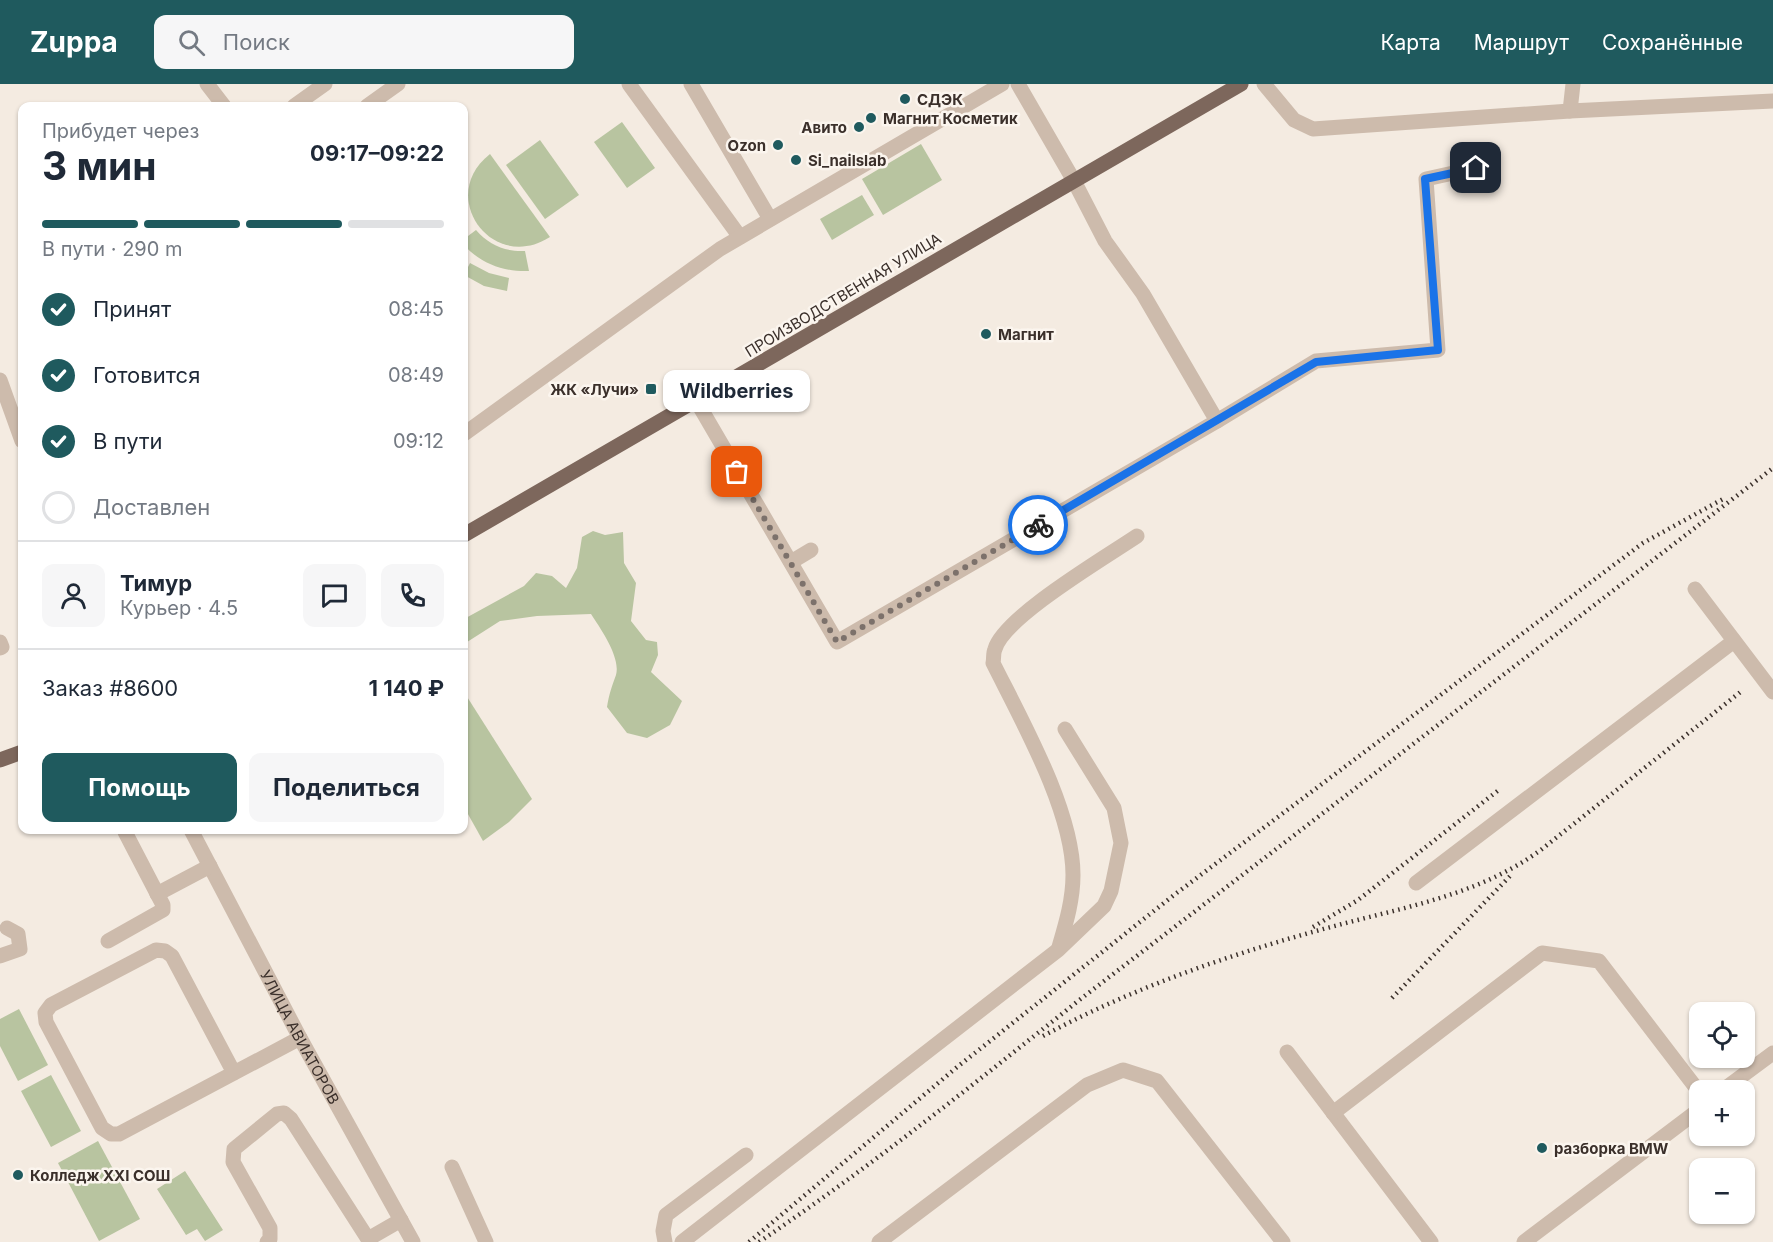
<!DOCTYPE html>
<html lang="ru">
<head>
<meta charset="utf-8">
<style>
	body { margin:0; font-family:Inter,sans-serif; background:#f6f6f7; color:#1f2937; height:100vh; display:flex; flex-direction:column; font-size:22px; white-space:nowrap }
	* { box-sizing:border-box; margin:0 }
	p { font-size:20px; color:#747a83 }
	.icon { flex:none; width:33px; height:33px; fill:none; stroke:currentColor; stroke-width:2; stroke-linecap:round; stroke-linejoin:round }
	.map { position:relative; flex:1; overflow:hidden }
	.sheet { position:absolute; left:18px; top:18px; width:450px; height:732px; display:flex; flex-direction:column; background:#fff; border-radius:12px; box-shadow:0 2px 4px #0004 }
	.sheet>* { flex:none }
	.fabs { position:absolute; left:1689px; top:918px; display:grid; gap:12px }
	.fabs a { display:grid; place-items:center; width:66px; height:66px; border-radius:12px; background:#fff; box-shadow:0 2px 4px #0004; font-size:30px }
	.pin { position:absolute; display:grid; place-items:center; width:51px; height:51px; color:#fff; margin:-26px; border-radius:12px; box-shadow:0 3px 9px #0006 }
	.courier { position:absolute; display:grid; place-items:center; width:60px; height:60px; margin:-30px; border:4px solid #1a73e8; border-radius:50%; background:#fff; color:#222; box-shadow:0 2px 8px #0007 }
	.bubble { position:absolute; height:42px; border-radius:12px; background:#fff; box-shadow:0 2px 4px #0004; font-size:20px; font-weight:700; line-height:42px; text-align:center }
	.headline em { font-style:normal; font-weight:700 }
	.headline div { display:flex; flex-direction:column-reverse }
	.headline { display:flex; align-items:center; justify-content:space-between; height:102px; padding:0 24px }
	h1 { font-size:39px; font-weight:700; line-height:45px }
	.bar { display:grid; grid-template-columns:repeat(4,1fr); gap:9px 6px; align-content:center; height:72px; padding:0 24px }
	.bar i { height:8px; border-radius:4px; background:#e0e1e3 }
	.bar .on { background:#1f5a5e }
	.bar p { grid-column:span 4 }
	.line { display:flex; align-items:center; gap:15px; padding:0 24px; border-top:2px solid #e0e1e3 }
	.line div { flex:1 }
	.round { display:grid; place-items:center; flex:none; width:63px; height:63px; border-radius:12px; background:#f6f6f7 }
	ol { padding:0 24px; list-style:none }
	li { display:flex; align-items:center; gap:18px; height:66px }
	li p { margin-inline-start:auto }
	li .icon { padding:6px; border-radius:50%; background:#1f5a5e; color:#fff; stroke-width:4 }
	li:last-child { color:#747a83 }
	li i { width:33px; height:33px; border:3px solid #e0e1e3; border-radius:50% }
	.button { display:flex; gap:12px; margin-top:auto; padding:12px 24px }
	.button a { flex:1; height:69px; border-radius:12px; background:#1f5a5e; color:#fff; font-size:24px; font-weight:700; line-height:69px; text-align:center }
	.button a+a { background:#f6f6f7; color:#1f2937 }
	header { display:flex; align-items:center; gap:36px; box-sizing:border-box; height:84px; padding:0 30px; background:#1f5a5e; color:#fff }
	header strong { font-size:28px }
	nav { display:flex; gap:33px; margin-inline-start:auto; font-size:21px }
	.search { width:420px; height:54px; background:#f6f6f7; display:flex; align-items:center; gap:15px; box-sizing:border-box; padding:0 21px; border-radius:12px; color:#747a83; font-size:22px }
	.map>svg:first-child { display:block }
</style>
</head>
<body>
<header>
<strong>Zuppa</strong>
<div class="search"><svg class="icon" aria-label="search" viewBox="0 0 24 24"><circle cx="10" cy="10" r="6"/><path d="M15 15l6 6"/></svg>Поиск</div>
<nav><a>Карта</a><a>Маршрут</a><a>Сохранённые</a></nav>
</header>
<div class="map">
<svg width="1773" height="1158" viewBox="0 0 1773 1158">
	<rect width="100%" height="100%" fill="#f4ebe1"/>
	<g fill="#b8c4a0">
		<path d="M622,38L655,84L627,104L594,58Z"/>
		<path d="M540,56L579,111L545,135L506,81Z"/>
		<path d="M921,60L942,96L883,131L862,95Z"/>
		<path d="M490,70L550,153C492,190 436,112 490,70Z"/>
		<path d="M862,111L874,131L832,156L820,135Z"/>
		<path d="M476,146C489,161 505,168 525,167L529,187C504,188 481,180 464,161V155Z"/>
		<path d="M470,179L489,189L509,194L507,207L484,202L464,191Z"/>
		<path d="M593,447L605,451L623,448L624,479L636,499L631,537L646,556L657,558L658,571L651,588L682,617L670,641L647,654L627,649L607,623C609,610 612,602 616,591C621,573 600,544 591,530L537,532L500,537L464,560V535L524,502L536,489L552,492L566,504L577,484L582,453Z"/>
		<path d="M464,608L532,715L509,738L483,757L464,723Z"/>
		<path d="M19,925L48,981L18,997L0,962V935Z"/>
		<path d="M51,991L81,1047L51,1063L21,1007Z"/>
		<path d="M98,1057L140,1135L99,1157L58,1079Z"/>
		<path d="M185,1087L223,1146L205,1157L197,1145L186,1151L157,1105Z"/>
	</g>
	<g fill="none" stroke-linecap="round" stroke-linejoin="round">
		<g stroke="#cdbbac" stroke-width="15">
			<path d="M207,0L224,22"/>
			<path d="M629,0L740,153"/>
			<path d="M691,0L770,135"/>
			<path d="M1264,0L1294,36L1313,45L1570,27L1773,17"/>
			<path d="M294,22L325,0"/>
			<path d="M367,22L398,0"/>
			<path d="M1570,27L1573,0"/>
			<path d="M0,296L22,357"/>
			<path d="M697,318L837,558L1217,337L1143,210L1105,157L1074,97L1018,0"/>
			<path d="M1217,337L1316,277L1438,266L1426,95L1476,84"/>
			<path d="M464,350L720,165L1002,0"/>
			<path d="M791,478L811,466"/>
			<path d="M1695,505L1773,608"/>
			<path d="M0,558L2,563L0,564"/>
			<path id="s1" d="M191,746L300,954L413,1158"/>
			<path d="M1416,799L1734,557"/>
			<path d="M157,810L210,782"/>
			<path d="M108,857L163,826V821L125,748"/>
			<path d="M1059,863C1066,839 1073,816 1073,791C1073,727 1022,637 993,579C994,575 993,569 995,565C1004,533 1106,473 1137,452"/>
			<path d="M0,872L20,865L18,850L7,844"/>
			<path d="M1287,968L1431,1158"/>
			<path d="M234,989L172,872L165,867L156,866L51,921L45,929L46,938L102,1044L111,1050H119L300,954"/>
			<path d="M1723,1006L1773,969"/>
			<path d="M1333,1029L1542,869L1599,877L1700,1009"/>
			<path d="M452,1083L486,1158"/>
			<path d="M267,1158L270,1155V1144L233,1078L234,1065L277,1030L284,1029L291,1035L368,1155"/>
			<path d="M369,1158L368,1155L401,1136"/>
			<path d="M665,1158L663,1147L666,1131L746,1071"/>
			<path d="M682,1158L1058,866L1104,822L1111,807L1121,759L1114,724L1065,645"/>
			<path d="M879,1158L1087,1001L1123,986L1157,997L1283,1158"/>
			<path d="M1524,1158L1700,1025"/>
		</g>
		<g stroke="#7d675c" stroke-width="15">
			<path d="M464,451L1241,0"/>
			<path d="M0,676L22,668"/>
		</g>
		<g stroke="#3b302b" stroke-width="4.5" stroke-dasharray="1.5 4.5" stroke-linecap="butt">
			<path d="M1313,843L1358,816L1500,705"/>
			<path d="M1392,914L1513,789"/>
			<path d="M1043,952C1138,901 1242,866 1346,839C1415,821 1484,808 1542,765L1743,606"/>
			<path d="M749,1158L956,984L1174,811L1643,459L1723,415"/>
			<path d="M759,1158C869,1084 974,1000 1078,917L1773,384"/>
		</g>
	</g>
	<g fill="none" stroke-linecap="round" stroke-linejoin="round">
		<path stroke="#7c716b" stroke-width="6" stroke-dasharray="0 10.8" d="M737,388L837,558L1038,441"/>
		<path stroke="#1a73e8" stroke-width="8" d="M1038,441L1316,278L1438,266L1425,95L1476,84"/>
	</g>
	<g fill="#1f5a5e" stroke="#fbf5ee" stroke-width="2">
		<circle cx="905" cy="15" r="6"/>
		<circle cx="871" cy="34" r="6"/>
		<circle cx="859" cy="43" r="6"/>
		<circle cx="778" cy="61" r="6"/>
		<circle cx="796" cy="76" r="6"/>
		<circle cx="986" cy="250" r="6"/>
		<rect x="645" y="299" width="12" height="12" rx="3"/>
		<circle cx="1542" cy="1064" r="6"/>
		<circle cx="18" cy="1091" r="6"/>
	</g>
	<g text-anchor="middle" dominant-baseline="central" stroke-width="5" stroke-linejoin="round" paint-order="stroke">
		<g font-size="15" font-weight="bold" fill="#3b302b" stroke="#fbf5ee" text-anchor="start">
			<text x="917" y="15">СДЭК</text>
			<text x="883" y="34">Магнит Косметик</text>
			<text x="847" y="43" text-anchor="end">Авито</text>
			<text x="766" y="61" text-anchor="end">Ozon</text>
			<text x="808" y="76">Si_nailslab</text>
			<text x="998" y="250">Магнит</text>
			<text x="639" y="305" text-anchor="end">ЖК «Лучи»</text>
			<text x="1554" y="1064">разборка BMW</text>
			<text x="30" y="1091">Колледж XXI СОШ</text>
		</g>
		<g font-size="15" fill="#3b302b" stroke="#fbf5ee">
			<text transform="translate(843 211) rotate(-31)">ПРОИЗВОДСТВЕННАЯ УЛИЦА</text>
			<text stroke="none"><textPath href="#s1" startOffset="234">УЛИЦА АВИАТОРОВ</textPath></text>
		</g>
	</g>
</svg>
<div class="fabs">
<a><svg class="icon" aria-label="locate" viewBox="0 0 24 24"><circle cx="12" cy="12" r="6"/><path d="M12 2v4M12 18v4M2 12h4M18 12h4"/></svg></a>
<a>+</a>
<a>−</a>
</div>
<div class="pin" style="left:737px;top:388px;background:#ea580c"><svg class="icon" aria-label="bag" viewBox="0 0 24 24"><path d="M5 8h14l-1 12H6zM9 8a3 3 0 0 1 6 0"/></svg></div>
<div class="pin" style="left:1476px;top:84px;background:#1f2937"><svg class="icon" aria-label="home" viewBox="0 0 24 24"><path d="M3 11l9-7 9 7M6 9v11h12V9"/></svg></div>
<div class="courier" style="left:1038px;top:441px"><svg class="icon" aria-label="bike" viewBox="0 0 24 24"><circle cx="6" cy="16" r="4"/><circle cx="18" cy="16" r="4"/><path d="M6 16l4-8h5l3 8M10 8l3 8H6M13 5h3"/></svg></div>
<div class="bubble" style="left:663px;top:286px;width:147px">Wildberries</div>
<section class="sheet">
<div class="headline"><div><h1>3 мин</h1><p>Прибудет через</p></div><em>09:17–09:22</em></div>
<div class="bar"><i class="on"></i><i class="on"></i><i class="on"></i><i></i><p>В пути · 290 m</p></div>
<ol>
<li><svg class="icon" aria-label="check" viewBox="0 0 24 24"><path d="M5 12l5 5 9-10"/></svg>Принят<p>08:45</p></li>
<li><svg class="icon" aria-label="check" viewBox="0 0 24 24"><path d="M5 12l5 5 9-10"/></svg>Готовится<p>08:49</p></li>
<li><svg class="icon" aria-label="check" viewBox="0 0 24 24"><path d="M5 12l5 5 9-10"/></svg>В пути<p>09:12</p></li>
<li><i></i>Доставлен</li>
</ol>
<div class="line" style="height:108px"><a class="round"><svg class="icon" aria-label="person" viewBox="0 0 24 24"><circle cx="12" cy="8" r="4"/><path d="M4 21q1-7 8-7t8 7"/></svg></a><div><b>Тимур</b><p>Курьер · 4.5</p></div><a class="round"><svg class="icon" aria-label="chat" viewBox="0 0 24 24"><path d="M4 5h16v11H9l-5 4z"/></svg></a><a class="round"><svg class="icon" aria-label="phone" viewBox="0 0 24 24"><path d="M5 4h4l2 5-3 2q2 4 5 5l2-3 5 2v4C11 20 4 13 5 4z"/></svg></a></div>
<div class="line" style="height:78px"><div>Заказ #8600</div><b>1 140 ₽</b></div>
<div class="button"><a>Помощь</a><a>Поделиться</a></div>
</section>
</div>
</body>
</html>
